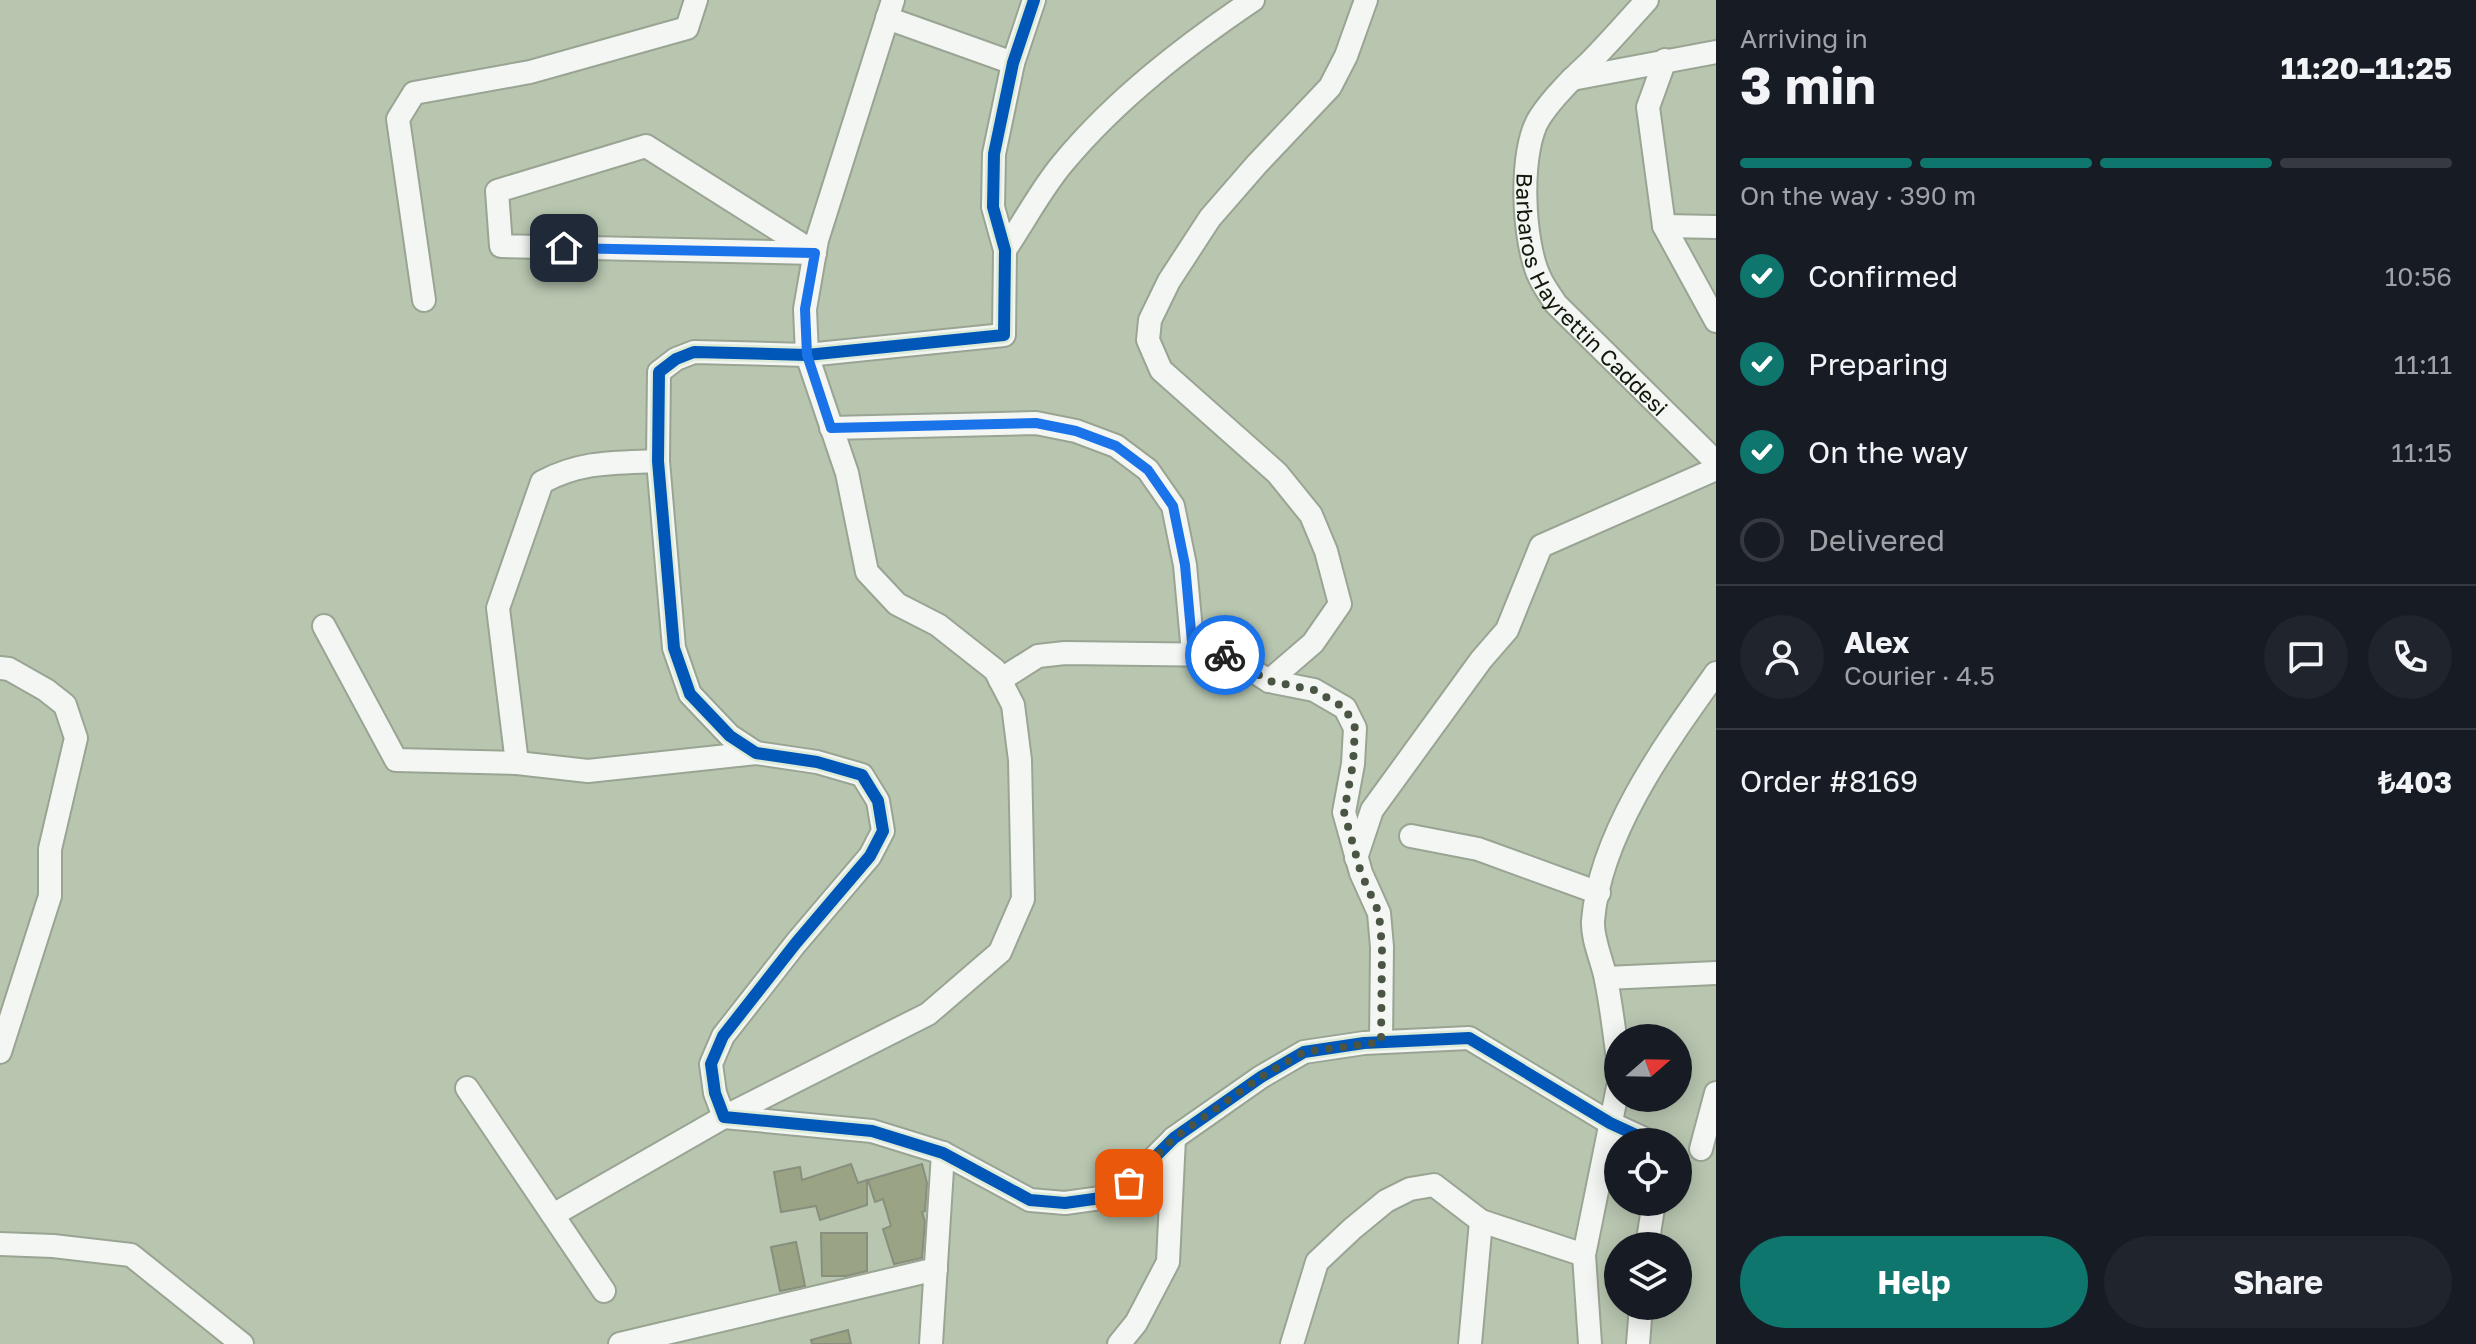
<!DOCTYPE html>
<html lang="en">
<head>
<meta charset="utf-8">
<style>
	body { margin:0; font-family:"Golos Text",sans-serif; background:#20242c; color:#f1f3f6; height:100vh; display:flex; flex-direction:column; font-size:30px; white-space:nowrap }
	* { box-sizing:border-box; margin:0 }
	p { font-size:26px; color:#9ea1a6 }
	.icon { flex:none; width:44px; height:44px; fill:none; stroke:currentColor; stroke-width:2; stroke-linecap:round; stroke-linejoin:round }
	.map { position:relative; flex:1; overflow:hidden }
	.sheet { display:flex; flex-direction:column; background:#171b24; width:760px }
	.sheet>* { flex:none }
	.needle { width:52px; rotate:70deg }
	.buttons { position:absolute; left:1604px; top:1024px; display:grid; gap:16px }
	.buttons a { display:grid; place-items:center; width:88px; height:88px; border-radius:50%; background:#171b24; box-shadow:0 4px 20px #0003; font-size:40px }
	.pin { position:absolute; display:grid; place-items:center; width:68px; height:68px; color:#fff; margin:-34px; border-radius:16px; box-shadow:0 4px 12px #0006 }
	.courier { position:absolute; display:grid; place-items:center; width:80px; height:80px; margin:-40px; border:6px solid #1a73e8; border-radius:50%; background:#fff; color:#222; box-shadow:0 2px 10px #0007 }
	.summary em { font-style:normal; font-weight:700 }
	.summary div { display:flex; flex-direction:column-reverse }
	.summary { display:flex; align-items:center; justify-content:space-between; height:136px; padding:0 24px }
	h1 { font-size:52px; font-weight:700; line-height:60px }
	.bar { display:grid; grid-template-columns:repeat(4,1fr); gap:12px 8px; align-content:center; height:96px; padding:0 24px }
	.bar i { height:10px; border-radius:6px; background:#363941 }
	.bar .active { background:#0f766e }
	.bar p { grid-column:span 4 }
	.line { display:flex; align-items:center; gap:20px; padding:0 24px; border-top:2px solid #363941 }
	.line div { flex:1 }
	.round { display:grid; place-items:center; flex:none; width:84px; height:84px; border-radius:42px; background:#20242c }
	ol { padding:0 24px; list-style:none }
	li { display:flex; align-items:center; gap:24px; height:88px }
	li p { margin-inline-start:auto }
	li .icon { padding:8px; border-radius:50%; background:#0f766e; color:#fff; stroke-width:4 }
	li:last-child { color:#9ea1a6 }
	li i { width:44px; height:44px; border:4px solid #363941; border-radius:50% }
	.action { display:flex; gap:16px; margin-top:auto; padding:16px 24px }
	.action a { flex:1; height:92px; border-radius:48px; background:#0f766e; color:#fff; font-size:32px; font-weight:700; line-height:92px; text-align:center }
	.action a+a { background:#20242c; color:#f1f3f6 }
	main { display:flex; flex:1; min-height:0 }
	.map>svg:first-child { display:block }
</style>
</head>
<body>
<main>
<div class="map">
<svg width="1716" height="1344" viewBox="0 0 1716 1344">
	<rect width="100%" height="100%" fill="#b8c6b0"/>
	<g fill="#9aa384" stroke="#888f7d" stroke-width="2">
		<path d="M851,1164L858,1183L867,1180V1205L820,1220L816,1206L781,1212L774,1172L800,1167L802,1180Z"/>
		<path d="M922,1164L927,1183L925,1211L922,1212L925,1222L922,1258L894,1264L883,1229L891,1226L883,1199L875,1202L868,1180Z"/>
		<path d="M821,1233H867V1271L846,1276H822Z"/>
		<path d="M796,1242L805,1286L780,1291L771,1247Z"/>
		<path d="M848,1330L851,1344H812L811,1340Z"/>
	</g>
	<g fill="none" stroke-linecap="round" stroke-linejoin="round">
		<g stroke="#99a493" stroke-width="26">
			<g id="minor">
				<path d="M1034,0L1013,63L994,154L993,207L1005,250L1004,335L807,355L694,352L676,359L659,372L658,461L674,648L690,694L730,736L756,753L817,762L862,775L878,801L883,831L870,856L796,943L723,1036L711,1064L715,1093L724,1117L872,1131L943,1153L1030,1200L1065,1203L1101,1198L1129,1183L1174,1138L1261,1077L1304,1052L1364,1043L1469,1038L1610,1123L1651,1142"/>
				<path id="s1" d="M1647,0C1628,21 1609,43 1589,63C1571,80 1554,96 1540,117C1518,150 1523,244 1540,278C1544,287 1551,296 1556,304L1716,462"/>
				<path d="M887,18L1013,63"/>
				<path d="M1665,60L1648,107L1664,226L1716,321"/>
				<path d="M1572,79L1716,52"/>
				<path d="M646,146L815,253L501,246L497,191Z"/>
				<path d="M1664,226L1716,227"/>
				<path d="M1005,250C1024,222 1041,189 1063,163C1116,99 1185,46 1253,0"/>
				<path d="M424,300L398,119L414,93L530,72L687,28L696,0"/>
				<path d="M831,428L1036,423L1076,431L1116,446L1148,470L1173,506L1185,565L1193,653"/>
				<path d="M658,461C613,463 582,461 542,482L498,608L517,763L588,771L756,753"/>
				<path d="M324,626L396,760L517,763"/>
				<path d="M0,668L9,669L46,690L65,705L76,738L50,849V896L0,1052"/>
				<path d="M1000,680L1038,656L1065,653L1228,655L1269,681L1314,690L1345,708L1355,728L1353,764L1344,812L1361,873L1379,913L1382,947L1381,1042"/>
				<path d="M1269,681L1313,643L1340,604L1326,551L1311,515L1277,473L1161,370L1148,340L1150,320L1169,281L1210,218L1257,164L1330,87L1346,56L1366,0"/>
				<path d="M1411,836L1478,849L1599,893"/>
				<path d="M1356,858L1372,810L1481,660L1507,630L1541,546L1716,469"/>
				<path d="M1606,978L1716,973"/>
				<path d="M1618,1059C1614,1031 1611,1002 1605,975C1601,958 1592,938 1593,921C1600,833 1666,743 1716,673"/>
				<path d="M467,1088L604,1291"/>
				<path d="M1701,1149L1716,1093"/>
				<path d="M553,1215L724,1117L928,1014L1000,952L1023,899L1020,760L1013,705L995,670L938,625L897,604L867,572L847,473L807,355L805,309L817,240L893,0"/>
				<path d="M0,1244L53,1246L131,1255L242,1344"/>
				<path d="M1647,1246L1654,1202"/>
				<path d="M620,1344L936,1269"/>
				<path d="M931,1344L943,1153"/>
				<path d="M1119,1344L1136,1323L1168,1262L1174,1138"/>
				<path d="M1292,1344L1317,1262L1352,1229L1386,1201L1410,1189L1434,1185L1481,1221L1584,1255"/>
				<path d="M1470,1344L1481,1221"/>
				<path d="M1590,1344L1584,1255L1618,1087"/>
				<path d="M1638,1344L1641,1306"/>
			</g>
		</g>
		<use href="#minor" stroke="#f4f6f3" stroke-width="22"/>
		<g stroke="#deebd7" stroke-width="17">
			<path id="cycleway" d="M1034,0L1013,63L994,154L993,207L1005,250L1004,335L807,355L694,352L676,359L659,372L658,461L674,648L690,694L730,736L756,753L817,762L862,775L878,801L883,831L870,856L796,943L723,1036L711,1064L715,1093L724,1117L872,1131L943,1153L1030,1200L1065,1203L1101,1198L1129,1183L1174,1138L1261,1077L1304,1052L1364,1043L1469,1038L1610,1123L1651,1142"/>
		</g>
		<use href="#cycleway" stroke="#0057b8" stroke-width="12"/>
	</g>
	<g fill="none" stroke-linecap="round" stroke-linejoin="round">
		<path stroke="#4a5543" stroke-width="8" stroke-dasharray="0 14.4" d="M1129,1183L1174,1138L1261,1077L1304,1052L1381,1042L1382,947L1379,913L1361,873L1344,812L1353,764L1355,728L1345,708L1314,690L1269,681L1225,655"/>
		<path stroke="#1a73e8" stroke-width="10" d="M564,248L815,253L805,309L807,355L831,428L1036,423L1076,431L1116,446L1148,470L1173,506L1185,565L1193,653L1225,655"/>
	</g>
	<g text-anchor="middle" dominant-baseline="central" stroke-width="6" stroke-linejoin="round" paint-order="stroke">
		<g font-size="22" fill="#0f1809" stroke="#deebd7">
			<text stroke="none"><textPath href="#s1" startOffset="362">Barbaros Hayrettin Caddesi</textPath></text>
		</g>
	</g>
</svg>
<div class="buttons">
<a><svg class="needle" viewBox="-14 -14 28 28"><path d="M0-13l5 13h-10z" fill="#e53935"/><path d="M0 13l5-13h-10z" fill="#9ea1a6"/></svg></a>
<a><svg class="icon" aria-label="locate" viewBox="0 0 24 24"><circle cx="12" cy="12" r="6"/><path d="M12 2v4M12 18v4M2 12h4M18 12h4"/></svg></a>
<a><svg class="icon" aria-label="layers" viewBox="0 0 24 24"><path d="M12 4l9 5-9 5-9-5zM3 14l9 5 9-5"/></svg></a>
</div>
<div class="pin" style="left:1129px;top:1183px;background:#ea580c"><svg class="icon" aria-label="bag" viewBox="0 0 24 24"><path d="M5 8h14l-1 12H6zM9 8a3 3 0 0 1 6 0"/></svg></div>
<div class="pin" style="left:564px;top:248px;background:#1f2937"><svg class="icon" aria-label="home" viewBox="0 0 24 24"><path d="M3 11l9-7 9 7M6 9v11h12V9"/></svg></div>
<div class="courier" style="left:1225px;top:655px"><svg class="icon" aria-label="bike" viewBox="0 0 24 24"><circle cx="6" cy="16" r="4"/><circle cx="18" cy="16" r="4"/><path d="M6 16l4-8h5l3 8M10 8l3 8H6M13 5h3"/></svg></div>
</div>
<section class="sheet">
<div class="summary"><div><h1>3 min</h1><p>Arriving in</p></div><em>11:20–11:25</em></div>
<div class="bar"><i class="active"></i><i class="active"></i><i class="active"></i><i></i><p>On the way · 390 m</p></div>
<ol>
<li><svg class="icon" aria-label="check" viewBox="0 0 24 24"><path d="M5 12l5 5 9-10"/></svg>Confirmed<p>10:56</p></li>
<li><svg class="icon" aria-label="check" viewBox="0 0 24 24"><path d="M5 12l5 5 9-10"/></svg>Preparing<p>11:11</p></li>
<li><svg class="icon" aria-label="check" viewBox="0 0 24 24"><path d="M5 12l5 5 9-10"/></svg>On the way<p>11:15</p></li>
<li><i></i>Delivered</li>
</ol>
<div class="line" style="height:144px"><a class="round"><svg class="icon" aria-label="person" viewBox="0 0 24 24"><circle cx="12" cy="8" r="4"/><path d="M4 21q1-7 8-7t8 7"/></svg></a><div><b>Alex</b><p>Courier · 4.5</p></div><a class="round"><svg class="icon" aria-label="chat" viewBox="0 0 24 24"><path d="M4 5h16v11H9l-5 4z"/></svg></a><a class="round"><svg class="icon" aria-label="phone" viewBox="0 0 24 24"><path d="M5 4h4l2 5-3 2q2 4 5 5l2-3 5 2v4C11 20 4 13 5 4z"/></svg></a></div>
<div class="line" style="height:104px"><div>Order #8169</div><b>₺403</b></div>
<div class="action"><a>Help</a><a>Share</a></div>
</section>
</main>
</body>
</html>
